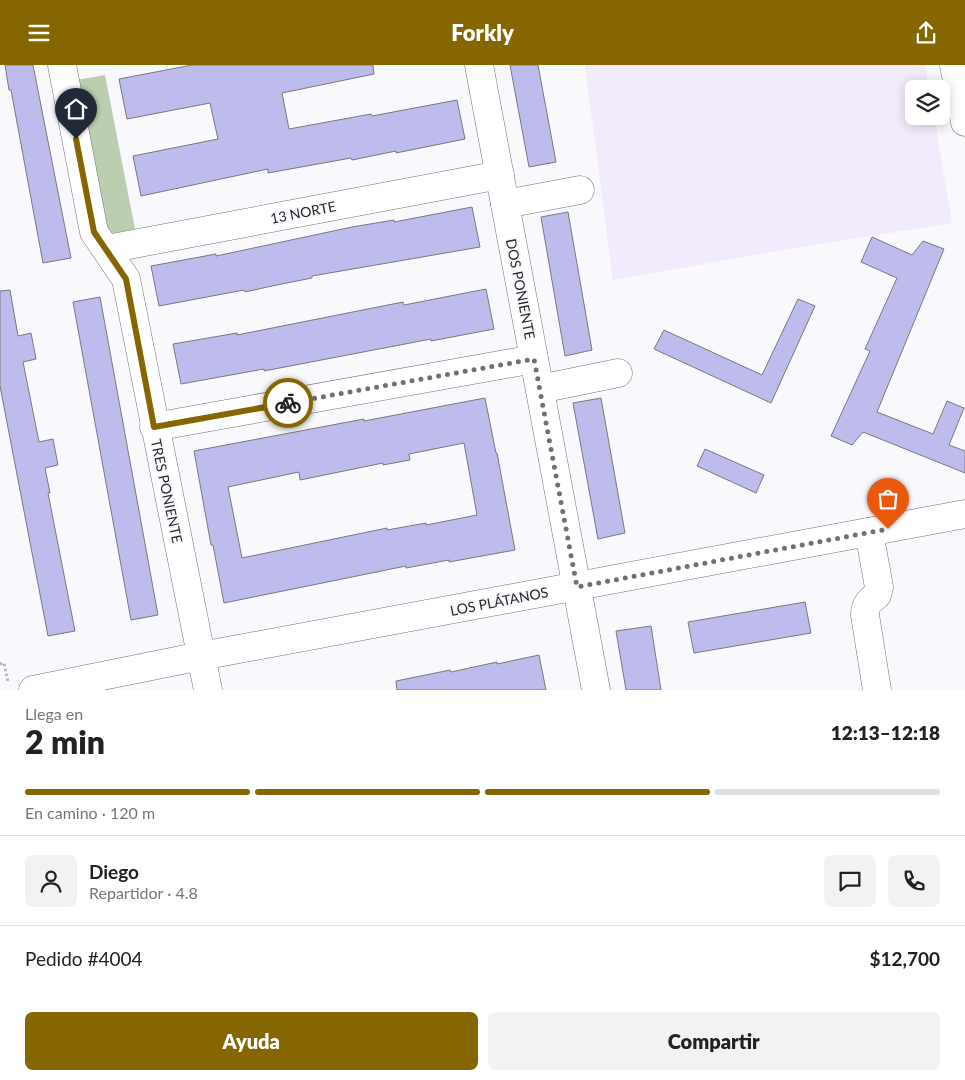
<!DOCTYPE html>
<html lang="es">
<head>
<meta charset="utf-8">
<style>
	body { margin:0; font-family:Lato,sans-serif; background:#f2f2f2; color:#222; height:100vh; display:flex; flex-direction:column; font-size:19px; white-space:nowrap }
	* { box-sizing:border-box; margin:0 }
	p { font-size:16px; color:#767676 }
	.icon { flex:none; width:28px; height:28px; fill:none; stroke:currentColor; stroke-width:2; stroke-linecap:round; stroke-linejoin:round }
	.map { position:relative; height:625px; overflow:hidden }
	.drawer { display:flex; flex-direction:column; background:#fff; flex:1 }
	.drawer>* { flex:none }
	.buttons { position:absolute; left:905px; top:15px; display:grid; gap:10px }
	.buttons a { display:grid; place-items:center; width:45px; height:45px; border-radius:8px; background:#fff; box-shadow:0 2px 12px #0003; font-size:25px }
	.pin { position:absolute; display:grid; place-items:center; width:42px; height:42px; color:#fff; margin:-51px -21px; border-radius:50% 50% 50% 0; rotate:-45deg; box-shadow:0 0 5px #0007 }
	.pin .icon { rotate:45deg }
	.courier { position:absolute; display:grid; place-items:center; width:50px; height:50px; margin:-25px; border:4px solid #856600; border-radius:50%; background:#fff; color:#222; box-shadow:0 1px 6px #0007 }
	.head em { font-style:normal; font-weight:800 }
	.head div { display:flex; flex-direction:column-reverse }
	.head { display:flex; align-items:center; justify-content:space-between; height:85px; padding:0 25px }
	h1 { font-size:32px; font-weight:800; line-height:38px }
	.bar { display:grid; grid-template-columns:repeat(4,1fr); gap:8px 5px; align-content:center; height:60px; padding:0 25px }
	.bar i { height:6px; border-radius:4px; background:#e0e0e0 }
	.bar .on { background:#856600 }
	.bar p { grid-column:span 4 }
	.line { display:flex; align-items:center; gap:12px; padding:0 25px; border-top:1px solid #e0e0e0 }
	.line div { flex:1 }
	.round { display:grid; place-items:center; flex:none; width:52px; height:52px; border-radius:8px; background:#f2f2f2 }
	.primary-button { display:flex; gap:10px; margin-top:auto; padding:10px 25px }
	.primary-button a { flex:1; height:58px; border-radius:8px; background:#856600; color:#fff; font-size:20px; font-weight:800; line-height:58px; text-align:center }
	.primary-button a+a { background:#f2f2f2; color:#222 }
	header { display:flex; justify-content:space-between; align-items:center; height:65px; padding:0 25px; background:#856600; color:#fff; font-size:22px; font-weight:800 }
	.map>svg:first-child { display:block }
</style>
</head>
<body>
<header><svg class="icon" aria-label="menu" viewBox="0 0 24 24"><path d="M4 6h16M4 12h16M4 18h16"/></svg>Forkly<svg class="icon" aria-label="share" viewBox="0 0 24 24"><path d="M12 15V3M7 8l5-5 5 5M5 13v7h14v-7"/></svg></header>
<div class="map">
<svg width="965" height="625" viewBox="0 0 965 625">
	<rect width="100%" height="100%" fill="#f8f8fd"/>
	<path fill="#f1ebfc" d="M592,0H925L929,24H914V51H934L952,158L795,183L613,215L585,1Z"/>
	<path fill="#bcceb0" d="M105,10L135,164L109,169L98,157L71,16Z"/>
	<g fill="#bebbed" stroke="#79797e" fill-rule="evenodd">
		<path d="M5,0H33L71,193L43,198L11,25H9Z"/>
		<path d="M192,0H373L374,9L282,28L289,64L371,49L372,51L457,35L465,74L396,88V86L352,95L351,93L268,108V104L141,131L133,91L218,74L210,38L127,54L119,14Z"/>
		<path d="M510,0H538L556,97L529,102Z"/>
		<path d="M472,142L480,182L312,211V213L272,221L245,227L244,225L159,241L151,201L216,189V191L352,162L394,155V157Z"/>
		<path d="M568,147L592,285L565,291L541,152Z"/>
		<path d="M872,172L912,190L923,176L944,184L877,347L933,369L947,336L964,343L949,380L965,386V408L863,367L852,380L831,371L870,286L865,284L897,213L861,197Z"/>
		<path d="M486,224L494,264L431,276V274L264,306V304L181,319L173,279L237,268V270L403,237L404,240Z"/>
		<path d="M10,225L18,271L31,268L36,294L23,297L39,377L53,374L58,400L45,403L50,428H48L75,566L48,571L0,321V226Z"/>
		<path d="M100,232L158,550L131,555L73,237Z"/>
		<path d="M798,234L815,241L771,338L654,284L664,265L762,310Z"/>
		<path d="M485,333L496,388H497L515,485L449,497V495L406,503V501L224,538L213,480H211L194,386L364,354V356ZM464,378L477,450L426,460V458L387,465V463L242,493L228,422L299,407L300,415L383,398V400L410,395L409,389Z"/>
		<path d="M601,333L625,468L598,474L573,338Z"/>
		<path d="M705,384L764,410L756,428L697,401Z"/>
		<path d="M805,537L811,568L694,588L688,557Z"/>
		<path d="M651,561L661,625H626L616,566Z"/>
		<path d="M539,590L546,625H397L396,616L450,605L451,607L497,597V599Z"/>
	</g>
	<g fill="none" stroke-linecap="round" stroke-linejoin="round">
		<g stroke="#727277" stroke-width="29">
			<g id="minor">
				<path d="M62,0L94,167L126,214L208,625"/>
				<path d="M479,0L596,625"/>
				<path d="M954,0L965,57"/>
				<path d="M505,139L580,125"/>
				<path d="M107,184L500,110"/>
				<path d="M540,324L618,308"/>
				<path d="M154,362L534,294"/>
				<path d="M869,467L879,522L877,530C869,536 865,540 865,550L877,625"/>
				<path d="M33,625L201,591L965,449"/>
			</g>
		</g>
		<path stroke="#b8b8bc" stroke-width="3" stroke-dasharray="2.5 2.5" stroke-linecap="butt" d="M0,599L4,598L8,617"/>
		<use href="#minor" stroke="#fff" stroke-width="28"/>
	</g>
	<g fill="none" stroke-linecap="round" stroke-linejoin="round">
		<path stroke="#717174" stroke-width="5" stroke-dasharray="0 9" d="M288,338L534,294L577,522L888,464"/>
		<path stroke="#856600" stroke-width="6" d="M76,74L94,167L126,214L154,362L288,338"/>
	</g>
	<g text-anchor="middle" dominant-baseline="central" stroke-width="4" stroke-linejoin="round" paint-order="stroke">
		<g font-size="14" fill="#28282a" stroke="#f8f8fd">
			<text transform="translate(303 147) rotate(-11)">13 NORTE</text>
			<text transform="translate(521 224) rotate(79)">DOS PONIENTE</text>
			<text transform="translate(167 426) rotate(78)">TRES PONIENTE</text>
			<text transform="translate(499 536) rotate(-11)">LOS PLÁTANOS</text>
		</g>
	</g>
</svg>
<div class="buttons">
<a><svg class="icon" aria-label="layers" viewBox="0 0 24 24"><path d="M12 4l9 5-9 5-9-5zM3 14l9 5 9-5"/></svg></a>
</div>
<div class="pin" style="left:888px;top:464px;background:#ea580c"><svg class="icon" aria-label="bag" viewBox="0 0 24 24"><path d="M5 8h14l-1 12H6zM9 8a3 3 0 0 1 6 0"/></svg></div>
<div class="pin" style="left:76px;top:74px;background:#1f2937"><svg class="icon" aria-label="home" viewBox="0 0 24 24"><path d="M3 11l9-7 9 7M6 9v11h12V9"/></svg></div>
<div class="courier" style="left:288px;top:338px"><svg class="icon" aria-label="bike" viewBox="0 0 24 24"><circle cx="6" cy="16" r="4"/><circle cx="18" cy="16" r="4"/><path d="M6 16l4-8h5l3 8M10 8l3 8H6M13 5h3"/></svg></div>
</div>
<section class="drawer">
<div class="head"><div><h1>2 min</h1><p>Llega en</p></div><em>12:13–12:18</em></div>
<div class="bar"><i class="on"></i><i class="on"></i><i class="on"></i><i></i><p>En camino · 120 m</p></div>
<div class="line" style="height:90px"><a class="round"><svg class="icon" aria-label="person" viewBox="0 0 24 24"><circle cx="12" cy="8" r="4"/><path d="M4 21q1-7 8-7t8 7"/></svg></a><div><b>Diego</b><p>Repartidor · 4.8</p></div><a class="round"><svg class="icon" aria-label="chat" viewBox="0 0 24 24"><path d="M4 5h16v11H9l-5 4z"/></svg></a><a class="round"><svg class="icon" aria-label="phone" viewBox="0 0 24 24"><path d="M5 4h4l2 5-3 2q2 4 5 5l2-3 5 2v4C11 20 4 13 5 4z"/></svg></a></div>
<div class="line" style="height:65px"><div>Pedido #4004</div><b>$12,700</b></div>
<div class="primary-button"><a>Ayuda</a><a>Compartir</a></div>
</section>
</body>
</html>
